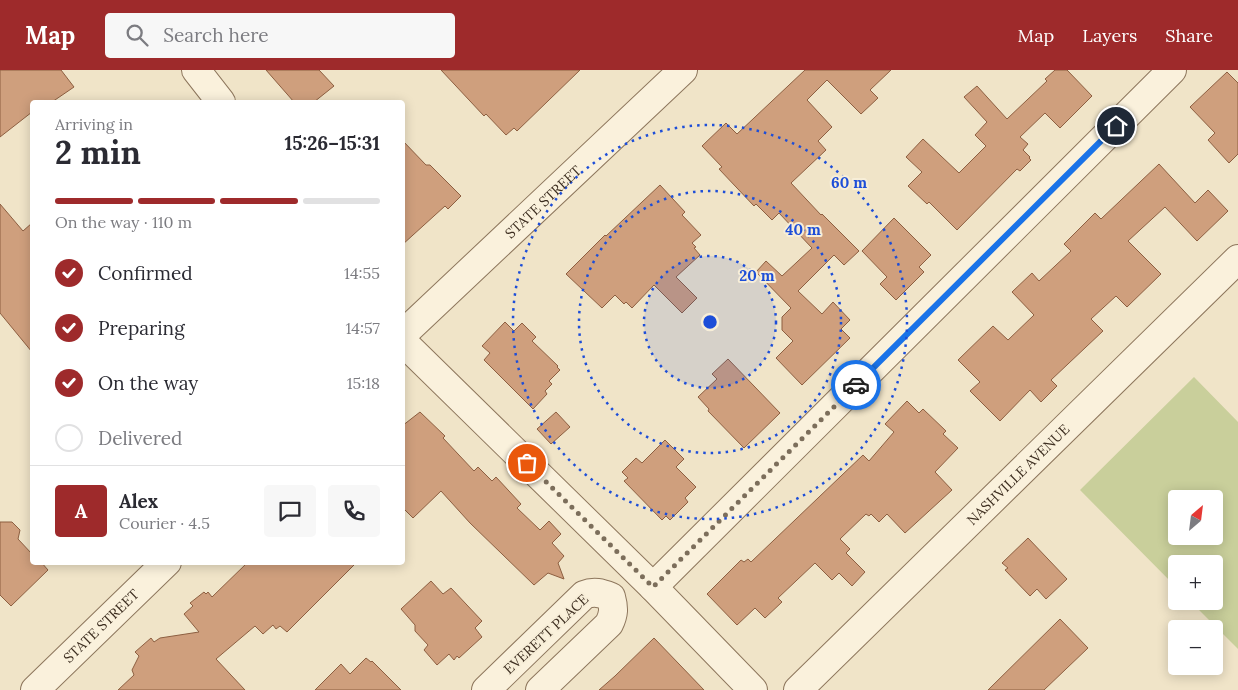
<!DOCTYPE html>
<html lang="en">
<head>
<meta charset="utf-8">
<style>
	body { margin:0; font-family:Lora,serif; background:#f7f7f7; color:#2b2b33; height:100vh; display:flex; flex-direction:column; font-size:19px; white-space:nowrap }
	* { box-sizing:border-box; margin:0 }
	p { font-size:16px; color:#7c7c81 }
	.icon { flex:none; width:28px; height:28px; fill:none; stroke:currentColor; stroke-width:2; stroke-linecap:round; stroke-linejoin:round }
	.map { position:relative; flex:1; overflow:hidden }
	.drawer { position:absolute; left:30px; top:30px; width:375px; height:465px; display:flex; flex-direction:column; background:#fff; border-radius:5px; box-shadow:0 2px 12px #0003 }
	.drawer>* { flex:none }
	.needle { width:32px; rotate:28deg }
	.controls { position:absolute; left:1168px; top:420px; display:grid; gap:10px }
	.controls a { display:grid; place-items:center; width:55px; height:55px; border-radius:5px; background:#fff; box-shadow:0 2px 12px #0003; font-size:25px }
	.pin { position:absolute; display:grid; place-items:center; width:42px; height:42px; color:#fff; margin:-21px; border:2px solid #fff; border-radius:50%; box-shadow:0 1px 5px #0007 }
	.courier { position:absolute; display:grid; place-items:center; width:50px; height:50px; margin:-25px; border:4px solid #1a73e8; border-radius:50%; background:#fff; color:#222; box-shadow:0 1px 6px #0007 }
	.headline em { font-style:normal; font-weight:800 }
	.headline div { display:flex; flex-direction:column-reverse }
	.headline { display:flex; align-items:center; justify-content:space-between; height:85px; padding:0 25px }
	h1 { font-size:32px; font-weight:800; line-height:38px }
	.bar { display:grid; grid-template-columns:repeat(4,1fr); gap:8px 5px; align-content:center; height:60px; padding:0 25px }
	.bar i { height:6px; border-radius:4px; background:#e1e1e2 }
	.bar .active { background:#9e2a2b }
	.bar p { grid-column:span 4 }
	.line { display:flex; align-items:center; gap:12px; padding:0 25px; border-top:1px solid #e1e1e2 }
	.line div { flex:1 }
	.round { display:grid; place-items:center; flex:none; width:52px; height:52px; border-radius:5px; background:#f7f7f7 }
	ol { padding:0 25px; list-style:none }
	li { display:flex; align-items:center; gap:15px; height:55px }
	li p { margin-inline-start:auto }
	li .icon { padding:5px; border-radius:50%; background:#9e2a2b; color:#fff; stroke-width:4 }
	li:last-child { color:#7c7c81 }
	li i { width:28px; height:28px; border:2px solid #e1e1e2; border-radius:50% }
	header { display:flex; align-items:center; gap:30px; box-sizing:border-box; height:70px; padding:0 25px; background:#9e2a2b; color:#fff }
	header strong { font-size:24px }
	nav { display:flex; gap:28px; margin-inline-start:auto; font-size:18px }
	.search { width:350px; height:45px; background:#f7f7f7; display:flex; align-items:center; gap:12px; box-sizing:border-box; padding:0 18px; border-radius:5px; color:#7c7c81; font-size:19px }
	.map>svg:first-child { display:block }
</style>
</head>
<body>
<header>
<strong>Map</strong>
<div class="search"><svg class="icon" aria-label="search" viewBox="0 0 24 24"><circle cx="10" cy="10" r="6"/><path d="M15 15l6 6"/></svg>Search here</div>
<nav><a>Map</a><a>Layers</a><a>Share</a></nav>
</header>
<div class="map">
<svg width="1238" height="620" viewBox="0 0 1238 620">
	<rect width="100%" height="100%" fill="#f0e4c8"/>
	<path fill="#c9cf9b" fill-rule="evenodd" d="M1194,307L1238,352V579L1190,531H1214V494H1176V517L1080,420ZM1176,429H1214V466H1176Z"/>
	<g fill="#cf9f7d" stroke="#8d5f41">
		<path d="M0,0H61L74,17L52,32H32V42L0,67Z"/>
		<path d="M266,0H319L334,16L314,32H294Z"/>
		<path d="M441,0H580L517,61L514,58L506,65L486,44L484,46Z"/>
		<path d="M805,0H891L870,20L878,28L861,44L827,10L807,30L832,57L818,71L826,80L791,113L821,145L822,144L859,181L844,195L834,185L798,221L822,244L833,232L850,250L841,259L850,268L802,315L776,288L793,271L782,260V247L791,238L756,202L766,191L782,206L812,178L779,143L772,150L756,134L754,136L719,99L722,97L702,76L726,53L737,64Z"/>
		<path d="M1055,0H1067L1092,26L1060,58L1045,43L1020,67L1028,74L1023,80L1030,87L1029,88L1031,90L1020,101L1017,99L957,160L929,132L927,134L908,116L922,102L906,87L923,69L959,103L986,76L975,65L987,52L964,27L977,16L1007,49L1047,11L1045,9Z"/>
		<path d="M1227,2L1238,13V84L1229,93L1208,70L1215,63L1190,37Z"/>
		<path d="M402,70L426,95H430L461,126L448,139L445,136L402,175Z"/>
		<path d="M1159,94L1195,133L1208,120L1228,141L1197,171L1165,137L1128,171L1161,204L1127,237L1116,226L1091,249L1103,261L1051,310L1057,316L1041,332L1030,320L1000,351L970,321L980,312L958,290L993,256L1008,270L1034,245L1012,222L1032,203L1039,211L1071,181L1064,174L1095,143L1101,149Z"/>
		<path d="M660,115L685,142L682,145L701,165L692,173L696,177L694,178L700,185L676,207L697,228L682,243L654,215L632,238L626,232L624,234L615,225L602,238L566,204L605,165L606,166Z"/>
		<path d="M0,134L23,161L32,153V282L0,243Z"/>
		<path d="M894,148L931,185L919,197L924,202L896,230L880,214L887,207L862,181Z"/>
		<path d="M505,252L514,261L522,253L536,267L532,271L558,296L557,297L560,300L549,311L552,314L545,321L547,324L533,339L484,290L490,283L482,276Z"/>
		<path d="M728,289L780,343L744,378L708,341L709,339L698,327L717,309L712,304Z"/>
		<path d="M907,331L919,343L923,339L946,361L943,364L958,378L935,402L952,420L905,463L887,444L879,452L871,444L869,446L866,444L840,469L850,479L846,483L865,502L852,516L839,503L832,510L815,493L778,528L782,532L765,548L755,538L737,555L707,524L741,490L744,492L748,489L751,492L863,385L869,391L894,362L885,354Z"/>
		<path d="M420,342L445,366L443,368L474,401L478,397L492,411L496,407L521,434L517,438L540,460L549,451L561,464L552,473L564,486L558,493L564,509L548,503L534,515L470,453L441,421L413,448L402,437V356Z"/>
		<path d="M556,342L570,357L551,374L537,359Z"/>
		<path d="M665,370L684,389L676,397L696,417L685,428L688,432L670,450L666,446L662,450L624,411L628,408L622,402L636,388L642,393Z"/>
		<path d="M0,452H12L20,460L18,469L32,484V492H41L48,500L11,536L0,525Z"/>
		<path d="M1028,468L1067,509L1046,529L1037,519L1030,526L1005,500L1008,498L1002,493Z"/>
		<path d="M248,492H357L287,562L280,556L276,559L273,555L263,564L255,556L216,589L245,620H118L134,605L132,600L139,586L135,582L151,568L154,572L160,568L199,562L184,544L193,536L190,533L204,522L206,524L208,522L212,527Z"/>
		<path d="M431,511L443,524L451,518L482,551L475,558L482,567L459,588L457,586L454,590L449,584L437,595L424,580L428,575L415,561V555L401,539Z"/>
		<path d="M1060,549L1088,578L1044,620H988Z"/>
		<path d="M654,568L704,620H599L615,606Z"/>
		<path d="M366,588L371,592L372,591L401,620H315L341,594L350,604Z"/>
	</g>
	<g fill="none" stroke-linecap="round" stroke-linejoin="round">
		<g stroke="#8d765c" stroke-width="30">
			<g id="minor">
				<path d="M196,0L221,32"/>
				<path id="s1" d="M402,265L683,0"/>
				<path d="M402,271L653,517L753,620"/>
				<path d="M653,517L1172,0"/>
				<path id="s2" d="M35,620L167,492"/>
				<path d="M486,620L584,525C594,521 601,523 611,527C614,538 614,544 609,554L540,620"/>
				<path id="s3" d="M798,620L1238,189"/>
			</g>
		</g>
		<use href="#minor" stroke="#faf1dc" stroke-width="28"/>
	</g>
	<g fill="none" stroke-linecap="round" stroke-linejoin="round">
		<path stroke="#7c6e5b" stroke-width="5" stroke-dasharray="0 9" d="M527,393L653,517L856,315"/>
		<path stroke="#1a73e8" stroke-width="6" d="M856,315L1116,56"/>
	</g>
	<circle cx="710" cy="252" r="66" fill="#1d4ed8" fill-opacity=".12"/>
	<g fill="none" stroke="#1d4ed8" stroke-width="2.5" stroke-dasharray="2.5 5">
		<circle cx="710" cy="252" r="66"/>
		<circle cx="710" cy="252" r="131"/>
		<circle cx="710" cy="252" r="197"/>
	</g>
	<g text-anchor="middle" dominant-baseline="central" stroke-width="4" stroke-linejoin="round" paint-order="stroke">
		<g font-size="14" fill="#3d2e20" stroke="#f7eed8">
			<text stroke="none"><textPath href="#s1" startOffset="194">STATE STREET</textPath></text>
			<text stroke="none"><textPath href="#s3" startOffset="308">NASHVILLE AVENUE</textPath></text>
			<text stroke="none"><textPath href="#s2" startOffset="92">STATE STREET</textPath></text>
			<text transform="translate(546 564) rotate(-43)">EVERETT PLACE</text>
		</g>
	</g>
	<circle cx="710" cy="252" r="8" fill="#1d4ed8" stroke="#f7eed8" stroke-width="2.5"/>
	<g font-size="15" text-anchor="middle" font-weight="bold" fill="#1d4ed8" stroke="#f7eed8" stroke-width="4" stroke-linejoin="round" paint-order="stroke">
		<text x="849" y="118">60 m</text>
		<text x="803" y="165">40 m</text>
		<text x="757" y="211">20 m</text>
	</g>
</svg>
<div class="controls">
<a><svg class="needle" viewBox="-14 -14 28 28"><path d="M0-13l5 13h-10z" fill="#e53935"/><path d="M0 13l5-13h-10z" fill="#7c7c81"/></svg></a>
<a>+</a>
<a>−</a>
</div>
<div class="pin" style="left:527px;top:393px;background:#ea580c"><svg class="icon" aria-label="bag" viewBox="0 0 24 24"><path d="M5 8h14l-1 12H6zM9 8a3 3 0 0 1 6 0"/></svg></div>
<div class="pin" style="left:1116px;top:56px;background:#1f2937"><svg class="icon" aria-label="home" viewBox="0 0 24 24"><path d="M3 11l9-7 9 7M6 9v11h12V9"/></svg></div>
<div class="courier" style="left:856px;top:315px"><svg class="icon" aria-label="car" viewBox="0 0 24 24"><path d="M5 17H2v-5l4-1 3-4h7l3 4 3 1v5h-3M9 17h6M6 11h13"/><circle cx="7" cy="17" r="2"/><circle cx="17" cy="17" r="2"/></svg></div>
<section class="drawer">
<div class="headline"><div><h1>2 min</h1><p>Arriving in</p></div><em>15:26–15:31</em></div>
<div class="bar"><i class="active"></i><i class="active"></i><i class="active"></i><i></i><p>On the way · 110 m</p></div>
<ol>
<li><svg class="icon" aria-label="check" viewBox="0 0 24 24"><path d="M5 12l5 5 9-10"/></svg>Confirmed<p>14:55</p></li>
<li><svg class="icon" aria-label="check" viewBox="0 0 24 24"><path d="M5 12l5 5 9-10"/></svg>Preparing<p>14:57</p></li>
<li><svg class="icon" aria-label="check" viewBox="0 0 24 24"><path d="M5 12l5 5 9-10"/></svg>On the way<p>15:18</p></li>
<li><i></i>Delivered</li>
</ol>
<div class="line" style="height:90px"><b class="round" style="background:#9e2a2b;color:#fff">A</b><div><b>Alex</b><p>Courier · 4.5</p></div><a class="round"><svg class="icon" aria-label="chat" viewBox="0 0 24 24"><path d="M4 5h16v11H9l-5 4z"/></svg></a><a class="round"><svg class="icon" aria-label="phone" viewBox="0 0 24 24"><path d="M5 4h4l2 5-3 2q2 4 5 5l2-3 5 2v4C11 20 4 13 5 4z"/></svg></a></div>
</section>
</div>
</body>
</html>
